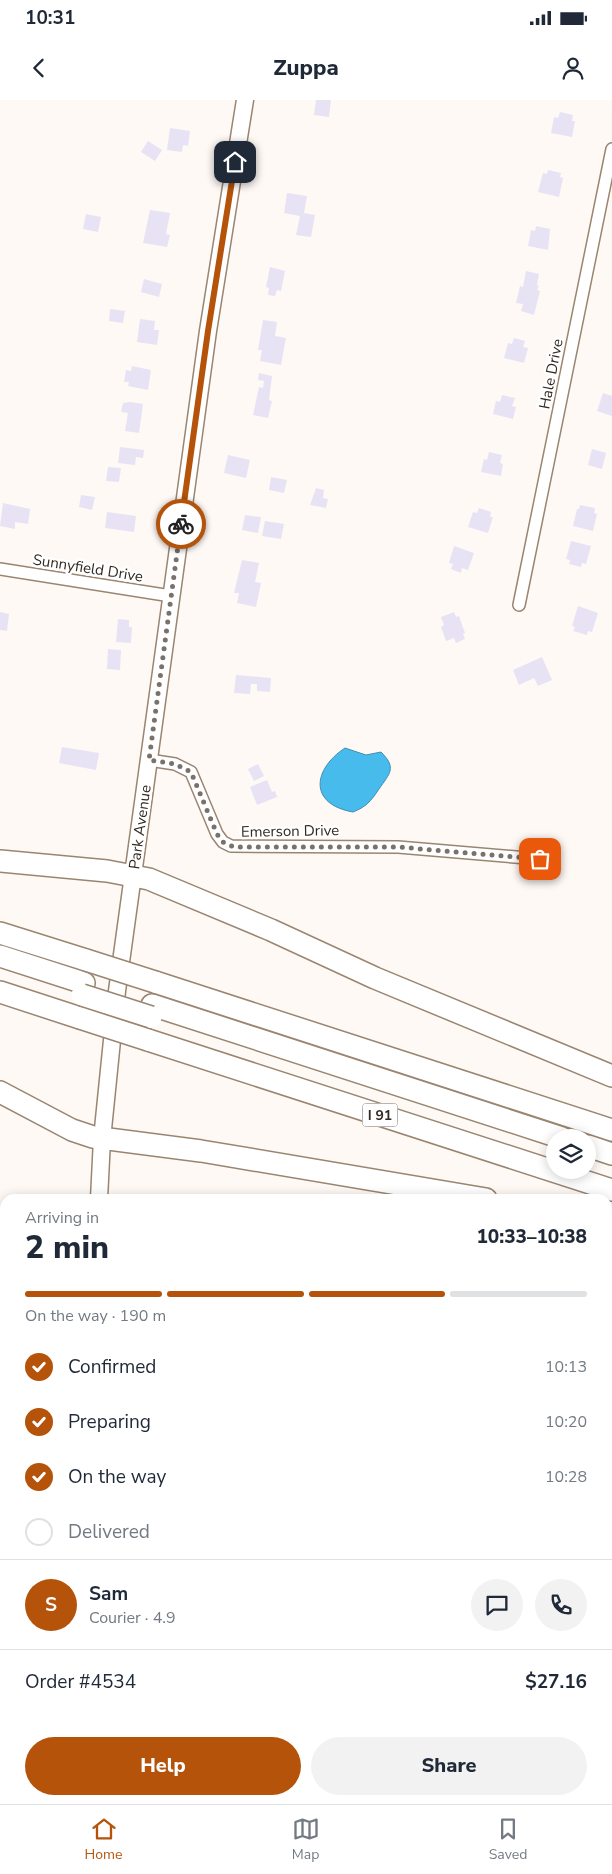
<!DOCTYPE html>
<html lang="en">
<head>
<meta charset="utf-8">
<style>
	body { margin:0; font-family:"Nunito Sans",sans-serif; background:#f2f2f3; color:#1f2937; height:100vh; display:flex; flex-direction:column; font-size:19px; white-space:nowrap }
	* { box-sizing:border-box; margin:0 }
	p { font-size:16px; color:#747a83 }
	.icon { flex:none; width:28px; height:28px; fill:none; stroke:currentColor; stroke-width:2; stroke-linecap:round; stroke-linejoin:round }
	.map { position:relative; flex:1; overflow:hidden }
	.drawer { position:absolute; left:0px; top:1094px; width:612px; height:611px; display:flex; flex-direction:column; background:#fff; border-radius:15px 15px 0 0; box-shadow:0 2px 12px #0003 }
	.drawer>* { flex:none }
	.buttons { position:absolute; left:546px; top:1029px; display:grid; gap:10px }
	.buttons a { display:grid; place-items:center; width:50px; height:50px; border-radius:50%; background:#fff; box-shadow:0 2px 12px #0003; font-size:25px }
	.pin { position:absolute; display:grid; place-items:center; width:42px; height:42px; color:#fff; margin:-21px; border-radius:10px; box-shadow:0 2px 8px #0006 }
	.courier { position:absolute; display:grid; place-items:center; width:50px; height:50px; margin:-25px; border:4px solid #b45309; border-radius:50%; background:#fff; color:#222; box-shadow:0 1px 6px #0007 }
	.summary em { font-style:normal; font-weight:800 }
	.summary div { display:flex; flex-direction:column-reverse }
	.summary { display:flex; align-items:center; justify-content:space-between; height:85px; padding:0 25px }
	h1 { font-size:32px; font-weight:800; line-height:38px }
	.bar { display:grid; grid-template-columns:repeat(4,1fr); gap:8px 5px; align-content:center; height:60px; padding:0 25px }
	.bar i { height:6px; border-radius:4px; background:#e0e1e3 }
	.bar .active { background:#b45309 }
	.bar p { grid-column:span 4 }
	.line { display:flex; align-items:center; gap:12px; padding:0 25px; border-top:1px solid #e0e1e3 }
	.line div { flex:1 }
	.round { display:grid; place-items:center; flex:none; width:52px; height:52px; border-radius:26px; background:#f2f2f3 }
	ol { padding:0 25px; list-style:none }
	li { display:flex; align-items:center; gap:15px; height:55px }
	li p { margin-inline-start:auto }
	li .icon { padding:5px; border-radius:50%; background:#b45309; color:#fff; stroke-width:4 }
	li:last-child { color:#747a83 }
	li i { width:28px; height:28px; border:2px solid #e0e1e3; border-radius:50% }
	.cta { display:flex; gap:10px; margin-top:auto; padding:10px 25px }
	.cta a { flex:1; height:58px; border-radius:30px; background:#b45309; color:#fff; font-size:20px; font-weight:800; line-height:58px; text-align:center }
	.cta a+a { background:#f2f2f3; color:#1f2937 }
	.status { display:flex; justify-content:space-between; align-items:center; height:35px; padding:0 25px; background:#fff; direction:ltr }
	.status svg { height:14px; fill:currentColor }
	header { display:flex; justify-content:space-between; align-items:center; height:65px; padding:0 25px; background:#fff; font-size:22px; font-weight:800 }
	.tab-bar { display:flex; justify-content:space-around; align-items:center; height:70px; border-top:1px solid #e0e1e3; background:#fff; font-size:14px; color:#747a83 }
	.tab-bar a { display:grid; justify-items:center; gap:2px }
	.tab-bar .active { color:#b45309 }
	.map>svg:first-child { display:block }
</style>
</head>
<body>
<div class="status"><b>10:31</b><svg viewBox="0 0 49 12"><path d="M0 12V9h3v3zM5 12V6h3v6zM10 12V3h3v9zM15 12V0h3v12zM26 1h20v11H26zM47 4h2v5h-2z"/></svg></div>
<header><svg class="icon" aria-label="back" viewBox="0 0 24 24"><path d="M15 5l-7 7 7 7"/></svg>Zuppa<svg class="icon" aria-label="person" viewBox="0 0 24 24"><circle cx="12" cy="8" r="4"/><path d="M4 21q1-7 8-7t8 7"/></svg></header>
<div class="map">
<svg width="612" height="1704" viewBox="0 0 612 1704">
	<rect width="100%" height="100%" fill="#fef9f5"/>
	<path fill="#9bf8c8" d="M612,1614V1704H332V1700H442L478,1703L485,1700H608V1621Z"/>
	<path fill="#48bbed" stroke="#418fb0" d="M345,648L366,655L381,652C397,668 390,673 379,689C371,701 366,707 353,712C308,704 313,669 345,648Z"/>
	<g fill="#e8e2f5">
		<path d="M316,0H331L329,17L314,15Z"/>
		<path d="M560,12L573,15L572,21H575L572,37L551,33L554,17L558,18Z"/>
		<path d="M170,28L190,31L188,46L183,45L182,52L167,50Z"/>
		<path d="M148,41L162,50L155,61L141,52Z"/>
		<path d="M548,70L561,73L560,77L563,78L559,97L538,92L543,73L547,74Z"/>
		<path d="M287,93L307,96L304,113L315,115L311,137L296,135L300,116L284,113Z"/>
		<path d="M150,110L170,113L166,134L170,135L167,147L143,143Z"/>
		<path d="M86,114L101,117L98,132L83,129Z"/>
		<path d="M536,126L550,129L548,150L528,146L531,130L535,131Z"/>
		<path d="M270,167L285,171L281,191L277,190L275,196L268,195L269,188L266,187Z"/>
		<path d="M526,171L539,174L537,185L539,186L537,190L540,191L534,215L521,211L523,204L516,203L520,186L523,187Z"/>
		<path d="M144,179L162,184L159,197L141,192Z"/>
		<path d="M110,209L125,211L123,223L109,221Z"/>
		<path d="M140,219L155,221L154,230H159L157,245L137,242Z"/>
		<path d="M263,220L277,222L275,236L286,238L281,265L260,261L262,250H258Z"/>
		<path d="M514,238L525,241L523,247L528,248L524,263L504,258L508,243L512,244Z"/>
		<path d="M132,266L151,270L148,290L128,286L129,282H124L126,270L131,271Z"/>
		<path d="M259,273L272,276L269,300L272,301L268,318L253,315L259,287L263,288L264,281L258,280Z"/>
		<path d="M603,293L612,296V316L597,311Z"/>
		<path d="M502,295L515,298L512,306L516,307L513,319L493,314L496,301L500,302Z"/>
		<path d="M130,302L143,304L139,333L125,331L128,313L121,312L123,303Z"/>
		<path d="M120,347L144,350L143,358L136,357L135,365L118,363Z"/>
		<path d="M592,349L606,353L602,369L588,365Z"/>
		<path d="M489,352L502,355L500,363L503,364L501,376L481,372L484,359L487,360Z"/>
		<path d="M228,355L250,360L246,378L224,373Z"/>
		<path d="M108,367L121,368L119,382L106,381Z"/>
		<path d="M271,377L287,380L284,393L269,390Z"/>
		<path d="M316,388L324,390L323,398L328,399L326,408L310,405Z"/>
		<path d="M81,395L95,397L92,410L79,407Z"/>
		<path d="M3,403L30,409L28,424L15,422V429L0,426Z"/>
		<path d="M580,405L595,408L594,413L597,414L593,431L573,426L577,409H579Z"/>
		<path d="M479,408L491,412L490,417H493L488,433L468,427L473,412L477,413Z"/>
		<path d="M107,412L136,416L134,432L105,428Z"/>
		<path d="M245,415L261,417L258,433L242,430Z"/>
		<path d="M265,421L284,424L281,439L262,436Z"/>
		<path d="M571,441L591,446L586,464L582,463L581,467L569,464L570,460L566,459Z"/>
		<path d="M454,446L474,453L468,470L462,468L461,473L451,469L453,464L449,463Z"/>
		<path d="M242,460L259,463L255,482L261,483L256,507L237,503L239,493H234Z"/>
		<path d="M578,506L598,513L592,532L588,531L587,535L573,531L575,527L572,526Z"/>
		<path d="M0,512L9,514L7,531L0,530Z"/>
		<path d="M454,512L456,517L459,516L465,533L463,534L465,539L456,543L454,538L446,541L441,527L444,525L441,517Z"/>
		<path d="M118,519L129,520V527H132L131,543L116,542Z"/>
		<path d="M108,549L121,550L120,570L107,569Z"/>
		<path d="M542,557L552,580L538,586L534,578L519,585L513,570Z"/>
		<path d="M236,575L271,578L270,592L257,591V584H251L250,594L234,593Z"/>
		<path d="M62,647L99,653L96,670L59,663Z"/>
		<path d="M258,664L264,676L254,681L248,669Z"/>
		<path d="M267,680L272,692L275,691L277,697L257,705L250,687Z"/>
		<path d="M5,1221V1262L0,1264V1256L4,1254L0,1245V1224Z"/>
		<path d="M612,1242V1259L608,1262V1245Z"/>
		<path d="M608,1492L612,1494V1528L608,1527Z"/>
	</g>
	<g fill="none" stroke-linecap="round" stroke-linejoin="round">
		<g stroke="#9a8571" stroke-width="14">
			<g id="minor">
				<path d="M0,469L171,496"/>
				<path d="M519,505L612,49"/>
				<path d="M149,660L175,664L191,672L217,734L223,742L231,746L398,747L539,759"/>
				<path d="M608,1343L612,1329"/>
				<path d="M0,1363L5,1362"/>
				<path d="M213,1704L215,1700"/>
			</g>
		</g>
		<g stroke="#9a8571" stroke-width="19">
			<g id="secondary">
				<path d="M99,1099L102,1039L117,891L208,231L245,0"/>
				<path d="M153,1700V1704"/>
			</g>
		</g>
		<g stroke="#9a8571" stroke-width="24">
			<g id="motorway">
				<path d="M0,761L107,771L149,779L271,830L375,878L612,976"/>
				<path d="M0,833L86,860"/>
				<path d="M0,856L84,883"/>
				<path d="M155,882L612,1030"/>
				<path d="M0,892L80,918"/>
				<path d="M152,905L562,1038"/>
				<path d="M148,940L612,1090"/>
				<path d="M0,992L72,1030L93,1037L201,1051L486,1099"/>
				<path d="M588,1046L612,1054"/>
				<path d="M608,1123L612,1124"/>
			</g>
		</g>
		<use href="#minor" stroke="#fff" stroke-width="11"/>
		<use href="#secondary" stroke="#fff" stroke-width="16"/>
		<use href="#motorway" stroke="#fff" stroke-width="21"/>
		<g stroke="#9a8571" stroke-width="24" stroke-linecap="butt">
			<g id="motorway-bridge">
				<path d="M86,860L155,882"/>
				<path d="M82,895L151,917"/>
				<path d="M80,918L148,940"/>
			</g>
		</g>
		<use href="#motorway-bridge" stroke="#fff" stroke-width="21"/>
	</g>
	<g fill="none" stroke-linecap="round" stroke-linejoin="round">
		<path stroke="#79726b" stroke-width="5" stroke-dasharray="0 9" d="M181,424L149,660L175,664L191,672L217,734L223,742L234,747H398L540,759"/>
		<path stroke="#b45309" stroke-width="6" d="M181,424L208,231L235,62"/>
	</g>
	<g text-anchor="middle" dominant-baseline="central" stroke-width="5" stroke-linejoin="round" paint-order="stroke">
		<rect fill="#fff" stroke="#706964" stroke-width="1" x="362.5" y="1003.5" width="35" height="23" rx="4"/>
		<g font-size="14" font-weight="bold" fill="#322921">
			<text x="380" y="1015">I 91</text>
		</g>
		<g font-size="15" fill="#322921" stroke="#fff">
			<text transform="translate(551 274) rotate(-79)">Hale Drive</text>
			<text transform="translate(88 468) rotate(9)">Sunnyfield Drive</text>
			<text transform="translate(140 727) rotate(-82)">Park Avenue</text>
			<text transform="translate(290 731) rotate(-1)">Emerson Drive</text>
		</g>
	</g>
</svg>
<div class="buttons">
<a><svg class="icon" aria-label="layers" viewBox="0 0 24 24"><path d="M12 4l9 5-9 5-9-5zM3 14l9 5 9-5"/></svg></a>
</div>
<div class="pin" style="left:540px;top:759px;background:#ea580c"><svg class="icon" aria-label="bag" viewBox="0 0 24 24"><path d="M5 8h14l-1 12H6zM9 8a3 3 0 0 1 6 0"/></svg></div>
<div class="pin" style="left:235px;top:62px;background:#1f2937"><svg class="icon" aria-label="home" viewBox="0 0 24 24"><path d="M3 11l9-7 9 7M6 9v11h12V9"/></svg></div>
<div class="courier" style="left:181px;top:424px"><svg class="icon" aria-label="bike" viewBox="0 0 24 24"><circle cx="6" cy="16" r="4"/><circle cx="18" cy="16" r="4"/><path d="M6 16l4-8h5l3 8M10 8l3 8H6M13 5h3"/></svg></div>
<section class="drawer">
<div class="summary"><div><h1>2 min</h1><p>Arriving in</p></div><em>10:33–10:38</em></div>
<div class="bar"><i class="active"></i><i class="active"></i><i class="active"></i><i></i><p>On the way · 190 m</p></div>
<ol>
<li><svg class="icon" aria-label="check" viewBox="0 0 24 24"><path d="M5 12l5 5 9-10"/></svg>Confirmed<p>10:13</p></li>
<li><svg class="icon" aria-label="check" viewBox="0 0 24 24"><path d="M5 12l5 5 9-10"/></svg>Preparing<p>10:20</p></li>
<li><svg class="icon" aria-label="check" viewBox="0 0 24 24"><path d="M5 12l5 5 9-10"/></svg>On the way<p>10:28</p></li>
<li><i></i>Delivered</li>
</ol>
<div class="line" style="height:90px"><b class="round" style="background:#b45309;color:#fff">S</b><div><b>Sam</b><p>Courier · 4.9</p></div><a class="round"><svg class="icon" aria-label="chat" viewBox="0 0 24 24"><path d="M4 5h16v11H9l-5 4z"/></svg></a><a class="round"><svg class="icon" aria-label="phone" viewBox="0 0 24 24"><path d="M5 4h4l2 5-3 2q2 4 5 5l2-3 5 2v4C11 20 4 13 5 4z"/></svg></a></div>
<div class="line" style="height:65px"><div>Order #4534</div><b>$27.16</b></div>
<div class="cta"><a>Help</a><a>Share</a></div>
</section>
</div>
<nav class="tab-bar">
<a class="active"><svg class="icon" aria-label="home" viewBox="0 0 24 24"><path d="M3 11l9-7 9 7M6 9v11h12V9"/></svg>Home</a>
<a><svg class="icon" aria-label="map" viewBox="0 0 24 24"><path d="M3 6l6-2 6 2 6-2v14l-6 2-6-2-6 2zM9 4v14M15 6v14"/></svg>Map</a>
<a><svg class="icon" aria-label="saved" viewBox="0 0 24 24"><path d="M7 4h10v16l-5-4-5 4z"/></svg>Saved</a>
</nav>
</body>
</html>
